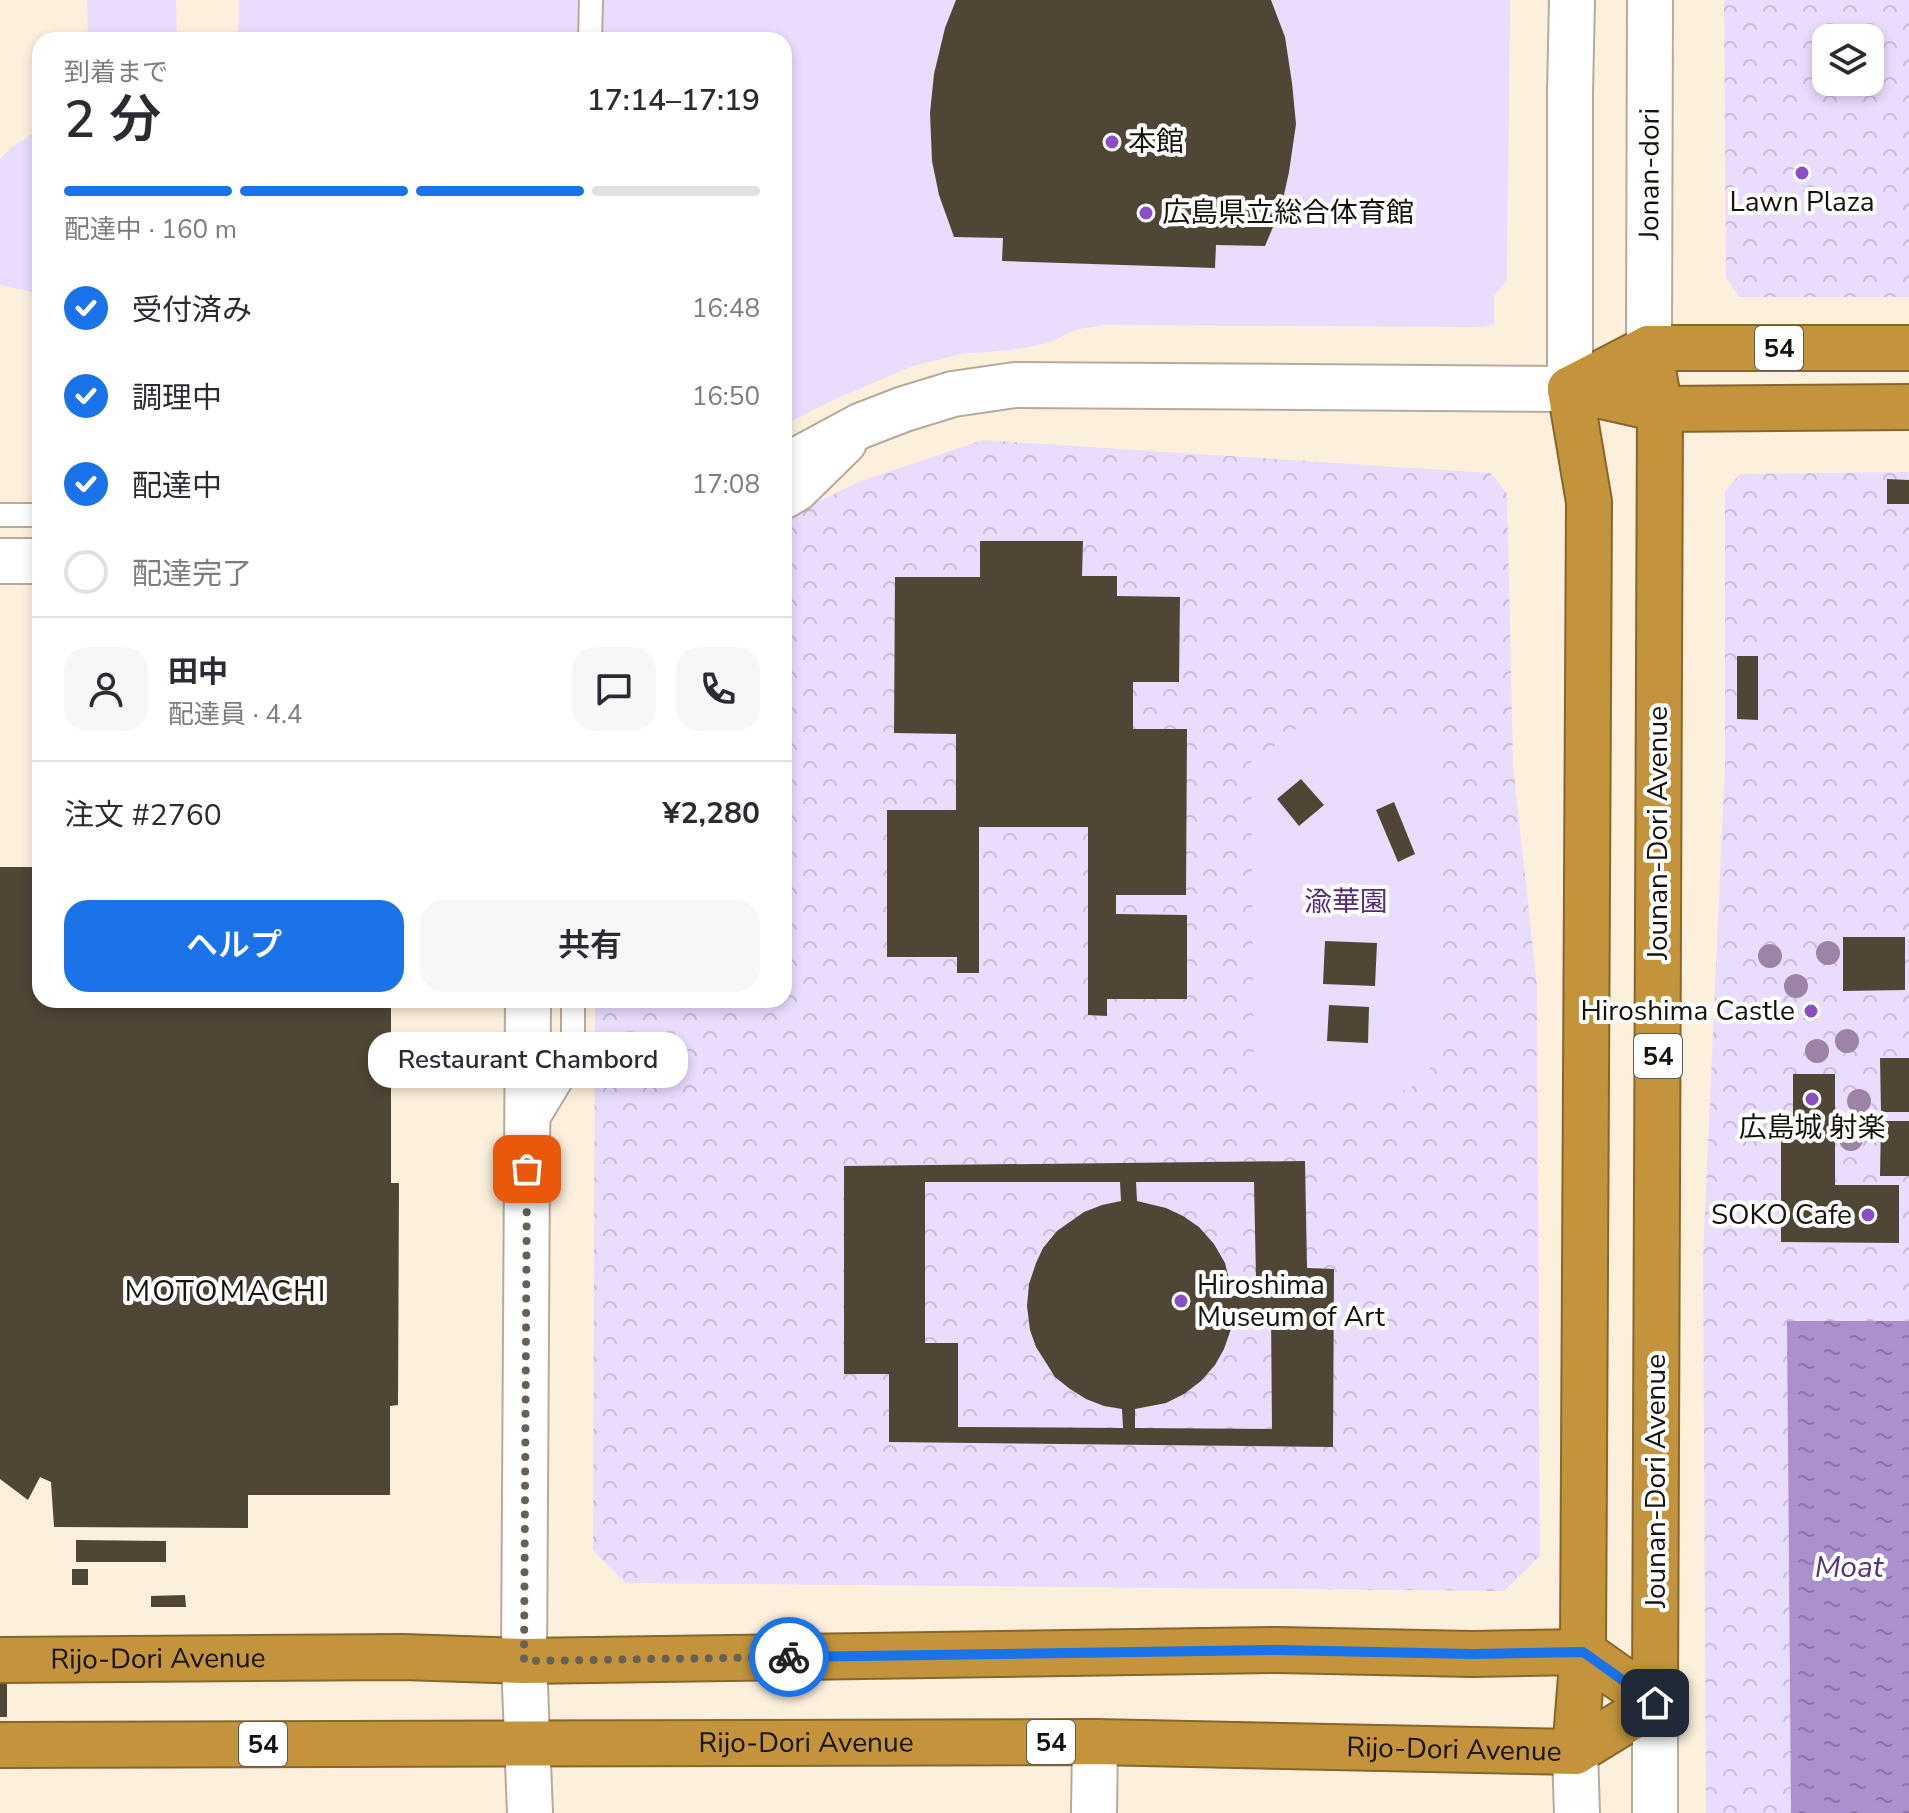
<!DOCTYPE html>
<html lang="ja">
<head>
<meta charset="utf-8">
<style>
	body { margin:0; font-family:"Nunito Sans","Noto Sans JP",sans-serif; background:#f7f7f7; color:#2b2b33; height:100vh; display:flex; flex-direction:column; font-size:30px; white-space:nowrap }
	* { box-sizing:border-box; margin:0 }
	p { font-size:26px; color:#7c7c81 }
	.icon { flex:none; width:44px; height:44px; fill:none; stroke:currentColor; stroke-width:2; stroke-linecap:round; stroke-linejoin:round }
	.map { position:relative; flex:1; overflow:hidden }
	.side { position:absolute; left:32px; top:32px; width:760px; height:976px; display:flex; flex-direction:column; background:#fff; border-radius:24px; box-shadow:0 4px 12px #0003 }
	.side>* { flex:none }
	.controls { position:absolute; left:1812px; top:24px; display:grid; gap:16px }
	.controls a { display:grid; place-items:center; width:72px; height:72px; border-radius:16px; background:#fff; box-shadow:0 4px 12px #0003; font-size:40px }
	.pin { position:absolute; display:grid; place-items:center; width:68px; height:68px; color:#fff; margin:-34px; border-radius:16px; box-shadow:0 4px 12px #0006 }
	.courier { position:absolute; display:grid; place-items:center; width:80px; height:80px; margin:-40px; border:6px solid #1a73e8; border-radius:50%; background:#fff; color:#222; box-shadow:0 2px 10px #0007 }
	.bubble { position:absolute; height:56px; border-radius:24px; background:#fff; box-shadow:0 4px 12px #0003; font-size:26px; font-weight:600; line-height:56px; text-align:center }
	.head em { font-style:normal; font-weight:600 }
	.head div { display:flex; flex-direction:column-reverse }
	.head { display:flex; align-items:center; justify-content:space-between; height:136px; padding:0 32px }
	h1 { font-size:52px; font-weight:600; line-height:60px }
	.bar { display:grid; grid-template-columns:repeat(4,1fr); gap:12px 8px; align-content:center; height:96px; padding:0 32px }
	.bar i { height:10px; border-radius:6px; background:#e1e1e2 }
	.bar .on { background:#1a73e8 }
	.bar p { grid-column:span 4 }
	.line { display:flex; align-items:center; gap:20px; padding:0 32px; border-top:2px solid #e1e1e2 }
	.line div { flex:1 }
	.round { display:grid; place-items:center; flex:none; width:84px; height:84px; border-radius:24px; background:#f7f7f7 }
	ol { padding:0 32px; list-style:none }
	li { display:flex; align-items:center; gap:24px; height:88px }
	li p { margin-inline-start:auto }
	li .icon { padding:8px; border-radius:50%; background:#1a73e8; color:#fff; stroke-width:4 }
	li:last-child { color:#7c7c81 }
	li i { width:44px; height:44px; border:4px solid #e1e1e2; border-radius:50% }
	.button { display:flex; gap:16px; margin-top:auto; padding:16px 32px }
	.button a { flex:1; height:92px; border-radius:24px; background:#1a73e8; color:#fff; font-size:32px; font-weight:600; line-height:92px; text-align:center }
	.button a+a { background:#f7f7f7; color:#2b2b33 }
	.map>svg:first-child { display:block }
</style>
</head>
<body>
<div class="map">
<svg width="1909" height="1813" viewBox="0 0 1909 1813">
	<defs>
		<pattern id="forest-crowns" width="20" height="18" patternUnits="userSpaceOnUse" patternTransform="scale(2)"><rect width="20" height="18" fill="#eadcfd"/><path d="M2 6a3 3 0 1 1 6 0M12 15a3 3 0 1 1 6 0" fill="none" stroke="#c8bcd8"/></pattern>
		<pattern id="water-ripples" width="26" height="14" patternUnits="userSpaceOnUse" patternTransform="scale(2)"><rect width="26" height="14" fill="#ac90ce"/><path d="M2 4q2-2 4 0t4 0M15 11q2-2 4 0t4 0" fill="none" stroke="#8b74a6"/></pattern>
	</defs>
	<rect width="100%" height="100%" fill="#fcf0dd"/>
	<g fill="url(#forest-crowns)" fill-rule="evenodd">
		<path d="M1724,0H1909V297H1739L1726,278ZM1870,38V82H1826V38Z"/>
		<path d="M983,440L1490,473L1507,493L1513,765L1537,986L1540,1556L1504,1591L625,1583L593,1550L595,1000H784V518L861,481Z"/>
		<path d="M1909,472V1813H1706L1703,1258L1725,763V491L1740,474Z"/>
	</g>
	<g fill="#eadcfd">
		<path d="M87,0H176L177,40H88Z"/>
		<path d="M239,0H1510L1507,280L1494,296V324L1484,327L1106,325L1078,329L1048,343L1012,350L962,354L910,367L827,403L784,425V40H238Z"/>
		<path d="M40,129V294L0,285V159L12,147Z"/>
		<path d="M1424,718L1433,722L1439,738L1440,1041C1429,1099 1385,1098 1336,1097C1313,1097 1290,1096 1267,1096L1260,1092L1254,1078L1251,762L1280,742L1307,719Z"/>
	</g>
	<path fill="url(#water-ripples)" d="M1787,1321H1909V1813H1791Z"/>
	<g fill="#4f4636" fill-rule="evenodd">
		<path d="M956,0H1271L1285,37L1292,83L1296,124L1289,172L1281,208L1265,246L1216,245L1215,268L1002,261L1003,238L954,237L939,195L932,161L930,113L934,74L945,28Z"/>
		<path d="M1887,479L1909,480V504H1887Z"/>
		<path d="M980,541H1083L1082,576H1117V596L1180,597L1179,682H1133V729H1187L1186,895H1116V914L1187,915V999H1107V1016L1088,1015V827H979V973H957V957H887V810H956V734L894,733L895,577H980Z"/>
		<path d="M1737,656H1758V720L1737,719Z"/>
		<path d="M1301,779L1324,805L1299,826L1277,799Z"/>
		<path d="M1394,802L1415,854L1398,862L1376,810Z"/>
		<path d="M0,867H40V1000H391V1183H399L398,1405L390,1406V1495H248V1528L54,1527L51,1482L40,1477L28,1500L0,1479Z"/>
		<path d="M1843,937H1905V990L1843,991Z"/>
		<path d="M1325,941L1377,943L1375,986L1323,984Z"/>
		<path d="M1329,1005L1369,1007L1368,1043L1327,1041Z"/>
		<path d="M1880,1058H1909V1112H1881Z"/>
		<path d="M1793,1074H1835V1185H1899V1243L1781,1242V1128H1793Z"/>
		<path d="M1881,1121H1909V1176H1880Z"/>
		<path d="M1305,1161L1307,1268L1334,1269L1333,1447L889,1442V1374H844V1166ZM925,1182H1120L1121,1201L1102,1205L1084,1212L1057,1231L1043,1248L1036,1263L1029,1284L1027,1306L1030,1330L1036,1347L1055,1377L1070,1389L1086,1399L1104,1406L1122,1409L1123,1428L958,1427V1343H925ZM1136,1182H1254L1256,1278L1271,1279V1295L1233,1296L1225,1263L1214,1244L1199,1227L1183,1216L1166,1208L1137,1201ZM1234,1312L1271,1313L1272,1429L1135,1428V1409L1166,1403L1184,1394L1201,1381L1215,1365L1224,1349L1231,1329Z"/>
		<path d="M76,1540L166,1541V1562H76Z"/>
		<rect x="72" y="1569" width="16" height="16"/>
		<path d="M185,1595L186,1607H151V1596Z"/>
		<rect x="0" y="1679" width="7" height="38"/>
	</g>
	<g fill="none" stroke-linecap="round" stroke-linejoin="round">
		<g stroke="#b6ab99" stroke-width="26">
			<g id="lane">
				<path d="M590,40L591,0"/>
				<path d="M0,515H40"/>
				<path d="M534,1126L560,1083L573,1038V1000"/>
			</g>
		</g>
		<g stroke="#b6ab99" stroke-width="48">
			<g id="street">
				<path d="M784,496L796,489L844,442"/>
				<path d="M1094,1813L1095,1742"/>
			</g>
		</g>
		<g stroke="#b6ab99" stroke-width="48">
			<g id="secondary">
				<path id="s1" d="M1649,348L1650,0"/>
				<path d="M784,467L860,426L904,409L953,394L1015,385L1570,389V93L1572,0"/>
				<path d="M0,561H40"/>
				<path d="M528,1000L524,1661L530,1813"/>
				<path d="M1655,1703V1813"/>
				<path d="M1575,1752L1577,1813"/>
			</g>
		</g>
		<g stroke="#86662b" stroke-width="48">
			<g id="highway">
				<path d="M1649,348L1660,409L1655,1703"/>
				<path d="M1570,389L1589,502L1583,1652L1575,1752"/>
				<path d="M1570,389L1649,348H1909"/>
				<path d="M1570,389L1660,409L1909,407"/>
				<path id="s2" d="M0,1660L403,1657L524,1661L1278,1650L1472,1654L1583,1652L1655,1703"/>
				<path id="s3" d="M0,1745L1095,1742L1575,1752L1655,1703"/>
			</g>
		</g>
		<use href="#lane" stroke="#fff" stroke-width="22"/>
		<use href="#street" stroke="#fff" stroke-width="44"/>
		<use href="#secondary" stroke="#fff" stroke-width="44"/>
		<use href="#highway" stroke="#c3943b" stroke-width="44"/>
	</g>
	<g fill="#9e84a4">
		<circle cx="1828" cy="953" r="12"/>
		<circle cx="1770" cy="956" r="12"/>
		<circle cx="1796" cy="986" r="12"/>
		<circle cx="1847" cy="1041" r="12"/>
		<circle cx="1817" cy="1051" r="12"/>
		<circle cx="1859" cy="1101" r="12"/>
		<circle cx="1851" cy="1139" r="12"/>
	</g>
	<g fill="none" stroke-linecap="round" stroke-linejoin="round">
		<path stroke="#666055" stroke-width="8" stroke-dasharray="0 14.4" d="M527,1169L524,1661L789,1657"/>
		<path stroke="#1a73e8" stroke-width="10" d="M789,1657L1278,1650L1472,1654L1583,1652L1655,1703"/>
	</g>
	<g fill="#8b4fc5" stroke="#fff" stroke-width="3">
		<circle cx="1112" cy="142" r="8"/>
		<circle cx="1802" cy="173" r="8"/>
		<circle cx="1146" cy="213" r="8"/>
		<circle cx="1811" cy="1011" r="8"/>
		<circle cx="1812" cy="1099" r="8"/>
		<circle cx="1868" cy="1215" r="8"/>
		<circle cx="1181" cy="1301" r="8"/>
	</g>
	<g text-anchor="middle" dominant-baseline="central" stroke-width="8" stroke-linejoin="round" paint-order="stroke">
		<g fill="#fff" stroke="#5c5955" stroke-width="2">
			<rect x="1755" y="326" width="48" height="44" rx="6"/>
			<rect x="1634" y="1034" width="48" height="44" rx="6"/>
			<rect x="1027" y="1720" width="48" height="44" rx="6"/>
			<rect x="239" y="1722" width="48" height="44" rx="6"/>
		</g>
		<g font-size="26" font-weight="bold" fill="#16120c">
			<text x="1779" y="348">54</text>
			<text x="1658" y="1056">54</text>
			<text x="1051" y="1742">54</text>
			<text x="263" y="1744">54</text>
		</g>
		<g font-size="28" fill="#16120c" stroke="#fff" text-anchor="start">
			<text x="1128" y="142">本館</text>
			<text x="1802" y="202" text-anchor="middle">Lawn Plaza</text>
			<text x="1162" y="213">広島県立総合体育館</text>
			<text x="1795" y="1011" text-anchor="end">Hiroshima Castle</text>
			<text x="1812" y="1128" text-anchor="middle">広島城 射楽</text>
			<text x="1852" y="1215" text-anchor="end">SOKO Cafe</text>
			<text x="1197" y="1285">Hiroshima<tspan x="1197" dy="32">Museum of Art</tspan></text>
		</g>
		<g font-size="28" fill="#16120c" stroke="#fff">
			<text stroke="none"><textPath href="#s1" startOffset="174">Jonan-dori</textPath></text>
			<text transform="translate(1658 833) rotate(-90)">Jounan-Dori Avenue</text>
			<text transform="translate(1656 1481) rotate(-90)">Jounan-Dori Avenue</text>
			<text stroke="none"><textPath href="#s2" startOffset="158">Rijo-Dori Avenue</textPath></text>
			<text stroke="none"><textPath href="#s3" startOffset="806">Rijo-Dori Avenue</textPath></text>
			<text stroke="none"><textPath href="#s3" startOffset="1454">Rijo-Dori Avenue</textPath></text>
		</g>
		<g font-size="28" fill="#522c76" stroke="#fff">
			<text x="1346" y="902">渝華園</text>
		</g>
		<g font-size="30" letter-spacing="2" fill="#16120c" stroke="#fff">
			<text x="226" y="1291">MOTOMACHI</text>
		</g>
		<g font-size="30" font-style="italic" fill="#58327d" stroke="#fff">
			<text x="1849" y="1567">Moat</text>
		</g>
	</g>
</svg>
<div class="controls">
<a><svg class="icon" aria-label="layers" viewBox="0 0 24 24"><path d="M12 4l9 5-9 5-9-5zM3 14l9 5 9-5"/></svg></a>
</div>
<div class="pin" style="left:527px;top:1169px;background:#ea580c"><svg class="icon" aria-label="bag" viewBox="0 0 24 24"><path d="M5 8h14l-1 12H6zM9 8a3 3 0 0 1 6 0"/></svg></div>
<div class="pin" style="left:1655px;top:1703px;background:#1f2937"><svg class="icon" aria-label="home" viewBox="0 0 24 24"><path d="M3 11l9-7 9 7M6 9v11h12V9"/></svg></div>
<div class="courier" style="left:789px;top:1657px"><svg class="icon" aria-label="bike" viewBox="0 0 24 24"><circle cx="6" cy="16" r="4"/><circle cx="18" cy="16" r="4"/><path d="M6 16l4-8h5l3 8M10 8l3 8H6M13 5h3"/></svg></div>
<div class="bubble" style="left:368px;top:1032px;width:320px">Restaurant Chambord</div>
<section class="side">
<div class="head"><div><h1>2 分</h1><p>到着まで</p></div><em>17:14–17:19</em></div>
<div class="bar"><i class="on"></i><i class="on"></i><i class="on"></i><i></i><p>配達中 · 160 m</p></div>
<ol>
<li><svg class="icon" aria-label="check" viewBox="0 0 24 24"><path d="M5 12l5 5 9-10"/></svg>受付済み<p>16:48</p></li>
<li><svg class="icon" aria-label="check" viewBox="0 0 24 24"><path d="M5 12l5 5 9-10"/></svg>調理中<p>16:50</p></li>
<li><svg class="icon" aria-label="check" viewBox="0 0 24 24"><path d="M5 12l5 5 9-10"/></svg>配達中<p>17:08</p></li>
<li><i></i>配達完了</li>
</ol>
<div class="line" style="height:144px"><a class="round"><svg class="icon" aria-label="person" viewBox="0 0 24 24"><circle cx="12" cy="8" r="4"/><path d="M4 21q1-7 8-7t8 7"/></svg></a><div><b>田中</b><p>配達員 · 4.4</p></div><a class="round"><svg class="icon" aria-label="chat" viewBox="0 0 24 24"><path d="M4 5h16v11H9l-5 4z"/></svg></a><a class="round"><svg class="icon" aria-label="phone" viewBox="0 0 24 24"><path d="M5 4h4l2 5-3 2q2 4 5 5l2-3 5 2v4C11 20 4 13 5 4z"/></svg></a></div>
<div class="line" style="height:104px"><div>注文 #2760</div><b>¥2,280</b></div>
<div class="button"><a>ヘルプ</a><a>共有</a></div>
</section>
</div>
</body>
</html>
